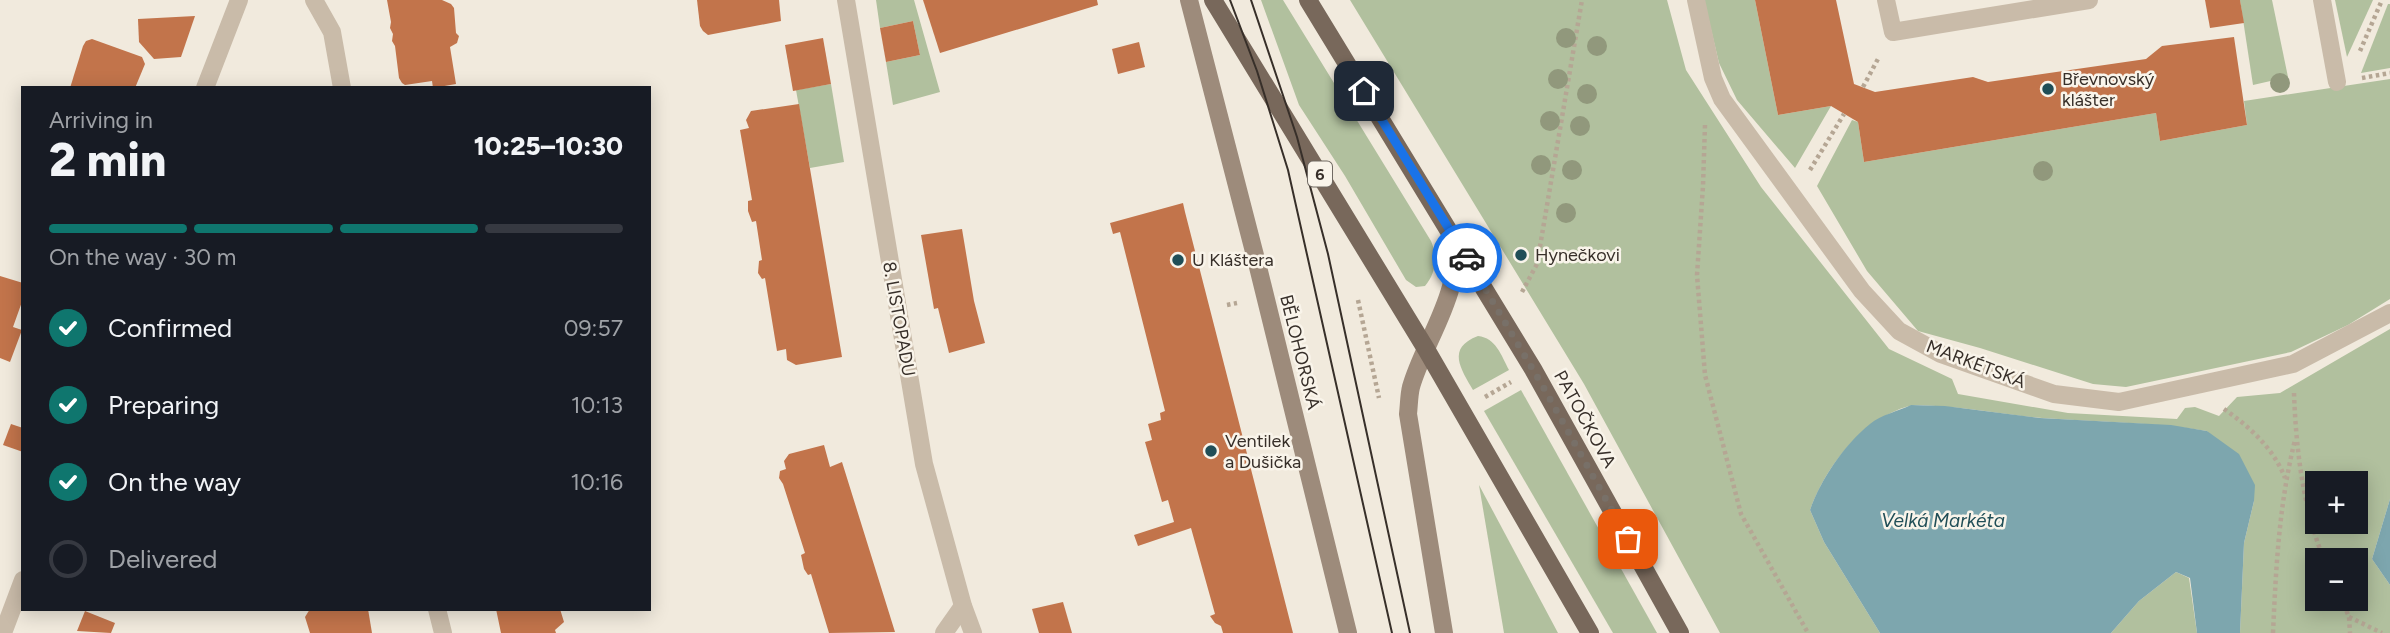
<!DOCTYPE html>
<html lang="en">
<head>
<meta charset="utf-8">
<style>
	body { margin:0; font-family:Figtree,sans-serif; background:#242831; color:#f1f3f6; height:100vh; display:flex; flex-direction:column; font-size:26px; white-space:nowrap }
	* { box-sizing:border-box; margin:0 }
	p { font-size:23px; color:#9ea1a6 }
	.icon { flex:none; width:38px; height:38px; fill:none; stroke:currentColor; stroke-width:2; stroke-linecap:round; stroke-linejoin:round }
	.map { position:relative; flex:1; overflow:hidden }
	.side { position:absolute; left:21px; top:86px; width:630px; height:525px; display:flex; flex-direction:column; background:#171b24; border-radius:0px; box-shadow:0 4px 18px #0003 }
	.side>* { flex:none }
	.tools { position:absolute; left:2305px; top:471px; display:grid; gap:14px }
	.tools a { display:grid; place-items:center; width:63px; height:63px; border-radius:0px; background:#171b24; box-shadow:0 4px 18px #0003; font-size:35px }
	.pin { position:absolute; display:grid; place-items:center; width:60px; height:60px; color:#fff; margin:-30px; border-radius:14px; box-shadow:0 4px 10px #0006 }
	.courier { position:absolute; display:grid; place-items:center; width:70px; height:70px; margin:-35px; border:5px solid #1a73e8; border-radius:50%; background:#fff; color:#222; box-shadow:0 2px 9px #0007 }
	.head em { font-style:normal; font-weight:800 }
	.head div { display:flex; flex-direction:column-reverse }
	.head { display:flex; align-items:center; justify-content:space-between; height:119px; padding:0 28px }
	h1 { font-size:46px; font-weight:800; line-height:52px }
	.bar { display:grid; grid-template-columns:repeat(4,1fr); gap:10px 7px; align-content:center; height:84px; padding:0 28px }
	.bar i { height:9px; border-radius:5px; background:#363941 }
	.bar .active { background:#0f766e }
	.bar p { grid-column:span 4 }
	ol { padding:0 28px; list-style:none }
	li { display:flex; align-items:center; gap:21px; height:77px }
	li p { margin-inline-start:auto }
	li .icon { padding:7px; border-radius:50%; background:#0f766e; color:#fff; stroke-width:4 }
	li:last-child { color:#9ea1a6 }
	li i { width:38px; height:38px; border:4px solid #363941; border-radius:50% }
	.map>svg:first-child { display:block }
</style>
</head>
<body>
<div class="map">
<svg width="2390" height="633" viewBox="0 0 2390 633">
	<rect width="100%" height="100%" fill="#f1eadd"/>
	<g fill="#b1c09e" fill-rule="evenodd">
		<path d="M876,0H914L940,92L893,105L886,62L920,55L913,21L880,28Z"/>
		<path d="M1261,0H1283L1431,241C1438,257 1436,273 1425,286L1416,287L1406,280L1345,176L1299,105Z"/>
		<path d="M1350,0H1667L1686,70L1761,187L1889,349L1952,379L1958,394L2068,413L2177,419L2185,408L2195,407L2219,416L2237,397L2280,393L2390,329V499L2372,559L2390,585V633H2240L2244,543L2254,501L2207,431C2152,422 2097,422 2042,418C2007,415 1971,408 1936,406C1928,406 1917,404 1909,406C1862,419 1826,466 1810,510L1824,542L1880,633H1720L1584,384ZM2317,483H2356V522H2317ZM2317,560H2356V598H2317Z"/>
		<path d="M1704,0H1755L1778,115L1831,106L1795,168L1737,100L1719,63Z"/>
		<path d="M2240,0H2272L2288,77L2253,85Z"/>
		<path d="M2335,0H2373L2347,57Z"/>
		<path d="M2388,4H2390V68L2361,73Z"/>
		<path d="M2390,79V299L2348,325L2291,352L2126,387L2093,384L1980,348L1918,331L1867,271L1817,186L1852,120L1858,122L1864,162L2156,113L2160,141L2247,125L2244,101Z"/>
		<path d="M831,84L844,162L810,168L796,90Z"/>
		<path d="M1478,336C1496,338 1501,355 1509,370L1473,390C1461,369 1446,348 1478,336Z"/>
		<path d="M1521,390L1657,633H1613L1484,411Z"/>
		<path d="M1479,485L1558,633H1504Z"/>
		<path d="M2176,572L2189,578L2197,633H2111L2139,601Z"/>
	</g>
	<g fill="#7da6ae">
		<path d="M1911,405L1945,406L2040,418L2171,425L2207,431L2239,454L2255,485L2254,501L2244,543L2240,633H2197L2190,578L2176,572L2139,601L2111,633H1880L1824,542L1810,510C1821,479 1844,445 1870,424C1881,415 1898,411 1911,405Z"/>
		<path d="M2390,499V585L2372,559Z"/>
	</g>
	<g fill="#c2744b">
		<path d="M387,0H442L451,4L454,8L456,33L459,36L457,43L450,47L456,84L433,88L432,81L405,85L402,83L399,78L395,46L392,41L393,34L390,28L391,22Z"/>
		<path d="M697,0H779L781,21L708,35L703,31L700,26Z"/>
		<path d="M923,0H1097L1098,5L940,53Z"/>
		<path d="M1755,0H1836L1854,84L1875,92L1973,77L1988,82L2146,59L2162,46L2234,37L2247,125L2160,141L2156,113L1864,162L1858,122L1831,106L1778,115Z"/>
		<path d="M2205,0H2240L2244,23L2210,28Z"/>
		<path d="M195,16L181,57L154,59L139,42L138,19Z"/>
		<path d="M913,21L920,55L886,62L880,28Z"/>
		<path d="M823,38L831,84L793,91L785,45Z"/>
		<path d="M92,39L142,57L145,64L135,88H70L83,46L86,41Z"/>
		<path d="M1139,42L1145,67L1118,74L1112,49Z"/>
		<path d="M799,104L842,357L796,365L787,360L786,349L777,351L765,278L762,279L758,273L759,261L762,260L756,221L752,222L748,211V201L752,200L740,130L749,128L746,120L751,111Z"/>
		<path d="M1183,203L1185,212L1293,633H1223L1221,626L1215,623L1210,616L1215,614L1191,528L1138,546L1134,535L1174,522L1168,500L1162,502L1145,442L1152,440L1148,424L1161,420L1160,413L1165,411L1120,232L1113,234L1110,223Z"/>
		<path d="M962,229L974,301L985,343L949,353L938,308L934,309L921,235Z"/>
		<path d="M0,276L23,283V299L13,327L22,330L10,362L0,358Z"/>
		<path d="M11,424L23,428V452L3,445Z"/>
		<path d="M824,445L830,467L842,462L895,632L829,633L811,574L808,575L804,569L801,555L805,553L783,484L779,478L780,471L786,469L784,461L789,454Z"/>
		<path d="M1063,602L1072,633H1039L1032,609Z"/>
		<path d="M310,609H368L372,633H310L305,617Z"/>
		<path d="M496,609H560L564,622L555,630L556,633H501Z"/>
		<path d="M85,611L115,623L111,633L77,631Z"/>
	</g>
	<g fill="none" stroke-linecap="round" stroke-linejoin="round">
		<g stroke="#b5a694" stroke-width="4.5" stroke-dasharray="3.5 3.5" stroke-linecap="butt">
			<path d="M2360,51L2382,0"/>
			<path d="M2362,78L2390,73"/>
			<path d="M1863,87L1879,57"/>
			<path d="M1705,125L1703,186L1697,275L1705,375L1741,514L1808,633"/>
			<path d="M1810,170L1844,114"/>
			<path d="M1522,292L1537,264L1582,0"/>
			<path d="M1358,300L1379,398"/>
			<path d="M1227,305L1237,303"/>
			<path d="M2294,393C2296,450 2303,507 2324,560"/>
			<path d="M1485,397L1511,382"/>
			<path d="M2224,409C2250,427 2274,449 2285,478"/>
			<path d="M2341,598L2349,617L2350,633"/>
			<path d="M2349,617L2382,633"/>
			<path d="M2273,633C2276,567 2279,504 2295,440"/>
		</g>
		<g stroke="#c9bba9" stroke-width="18">
			<path d="M1696,0L1713,78L1722,99L1862,291L1899,331L1941,354L2054,394L2119,402L2293,364L2390,313"/>
			<path d="M1886,0L1893,32L2089,0"/>
			<path d="M2322,0L2337,82"/>
		</g>
		<g stroke="#c9bba9" stroke-width="18">
			<path d="M314,0L332,32L342,88"/>
			<path d="M846,0L924,464L963,606L973,633"/>
			<path d="M205,88L239,0"/>
			<path d="M437,609L443,633"/>
			<path d="M3,633L23,580"/>
			<path d="M944,633L963,606"/>
		</g>
		<g stroke="#9d8b7b" stroke-width="18">
			<path d="M1189,0L1258,267L1348,633"/>
			<path d="M1444,633L1408,414C1409,405 1409,395 1411,387C1424,340 1468,285 1451,235"/>
		</g>
		<g stroke="#78685b" stroke-width="18">
			<path d="M1213,0L1426,349L1590,633"/>
			<path d="M1308,0L1533,369L1680,633"/>
		</g>
		<g stroke="#372f29" stroke-width="2">
			<path d="M1230,0L1257,71L1288,170L1392,633"/>
			<path d="M1251,0L1297,137L1328,254L1410,633"/>
		</g>
	</g>
	<g fill="#91987c">
		<circle cx="1566" cy="38" r="10"/>
		<circle cx="1597" cy="46" r="10"/>
		<circle cx="1558" cy="79" r="10"/>
		<circle cx="2280" cy="83" r="10"/>
		<circle cx="1587" cy="94" r="10"/>
		<circle cx="1550" cy="121" r="10"/>
		<circle cx="1580" cy="126" r="10"/>
		<circle cx="1541" cy="165" r="10"/>
		<circle cx="1572" cy="170" r="10"/>
		<circle cx="2043" cy="171" r="10"/>
		<circle cx="1566" cy="213" r="10"/>
	</g>
	<g fill="none" stroke-linecap="round" stroke-linejoin="round">
		<path stroke="#787068" stroke-width="7" stroke-dasharray="0 12.6" d="M1467,258L1545,390L1628,539"/>
		<path stroke="#1a73e8" stroke-width="9" d="M1364,91L1467,258"/>
	</g>
	<g fill="#204e57" stroke="#f9f4ea" stroke-width="2.5">
		<circle cx="2048" cy="89" r="7"/>
		<circle cx="1521" cy="255" r="7"/>
		<circle cx="1178" cy="260" r="7"/>
		<circle cx="1211" cy="451" r="7"/>
	</g>
	<g text-anchor="middle" dominant-baseline="central" stroke-width="5" stroke-linejoin="round" paint-order="stroke">
		<rect fill="#f9f4ea" stroke="#716a63" stroke-width="2" x="1308" y="161.5" width="24" height="25" rx="5"/>
		<g font-size="16" font-weight="bold" fill="#372f29">
			<text x="1320" y="174">6</text>
		</g>
		<g font-size="18" fill="#372f29" stroke="#f9f4ea" text-anchor="start">
			<text x="2062" y="79">Břevnovský<tspan x="2062" dy="21">klášter</tspan></text>
			<text x="1535" y="255">Hynečkovi</text>
			<text x="1192" y="260">U Kláštera</text>
			<text x="1225" y="441">Ventilek<tspan x="1225" dy="21">a Dušička</tspan></text>
		</g>
		<g font-size="18" fill="#372f29" stroke="#f9f4ea">
			<text transform="translate(899 319) rotate(80)">8. LISTOPADU</text>
			<text transform="translate(1300 352) rotate(76)">BĚLOHORSKÁ</text>
			<text transform="translate(1976 364) rotate(21)">MARKÉTSKÁ</text>
			<text transform="translate(1585 419) rotate(61)">PATOČKOVA</text>
		</g>
		<g font-size="19" font-style="italic" fill="#204e57" stroke="#f9f4ea">
			<text x="1943" y="520">Velká Markéta</text>
		</g>
	</g>
</svg>
<div class="tools">
<a>+</a>
<a>−</a>
</div>
<div class="pin" style="left:1628px;top:539px;background:#ea580c"><svg class="icon" aria-label="bag" viewBox="0 0 24 24"><path d="M5 8h14l-1 12H6zM9 8a3 3 0 0 1 6 0"/></svg></div>
<div class="pin" style="left:1364px;top:91px;background:#1f2937"><svg class="icon" aria-label="home" viewBox="0 0 24 24"><path d="M3 11l9-7 9 7M6 9v11h12V9"/></svg></div>
<div class="courier" style="left:1467px;top:258px"><svg class="icon" aria-label="car" viewBox="0 0 24 24"><path d="M5 17H2v-5l4-1 3-4h7l3 4 3 1v5h-3M9 17h6M6 11h13"/><circle cx="7" cy="17" r="2"/><circle cx="17" cy="17" r="2"/></svg></div>
<section class="side">
<div class="head"><div><h1>2 min</h1><p>Arriving in</p></div><em>10:25–10:30</em></div>
<div class="bar"><i class="active"></i><i class="active"></i><i class="active"></i><i></i><p>On the way · 30 m</p></div>
<ol>
<li><svg class="icon" aria-label="check" viewBox="0 0 24 24"><path d="M5 12l5 5 9-10"/></svg>Confirmed<p>09:57</p></li>
<li><svg class="icon" aria-label="check" viewBox="0 0 24 24"><path d="M5 12l5 5 9-10"/></svg>Preparing<p>10:13</p></li>
<li><svg class="icon" aria-label="check" viewBox="0 0 24 24"><path d="M5 12l5 5 9-10"/></svg>On the way<p>10:16</p></li>
<li><i></i>Delivered</li>
</ol>
</section>
</div>
</body>
</html>
